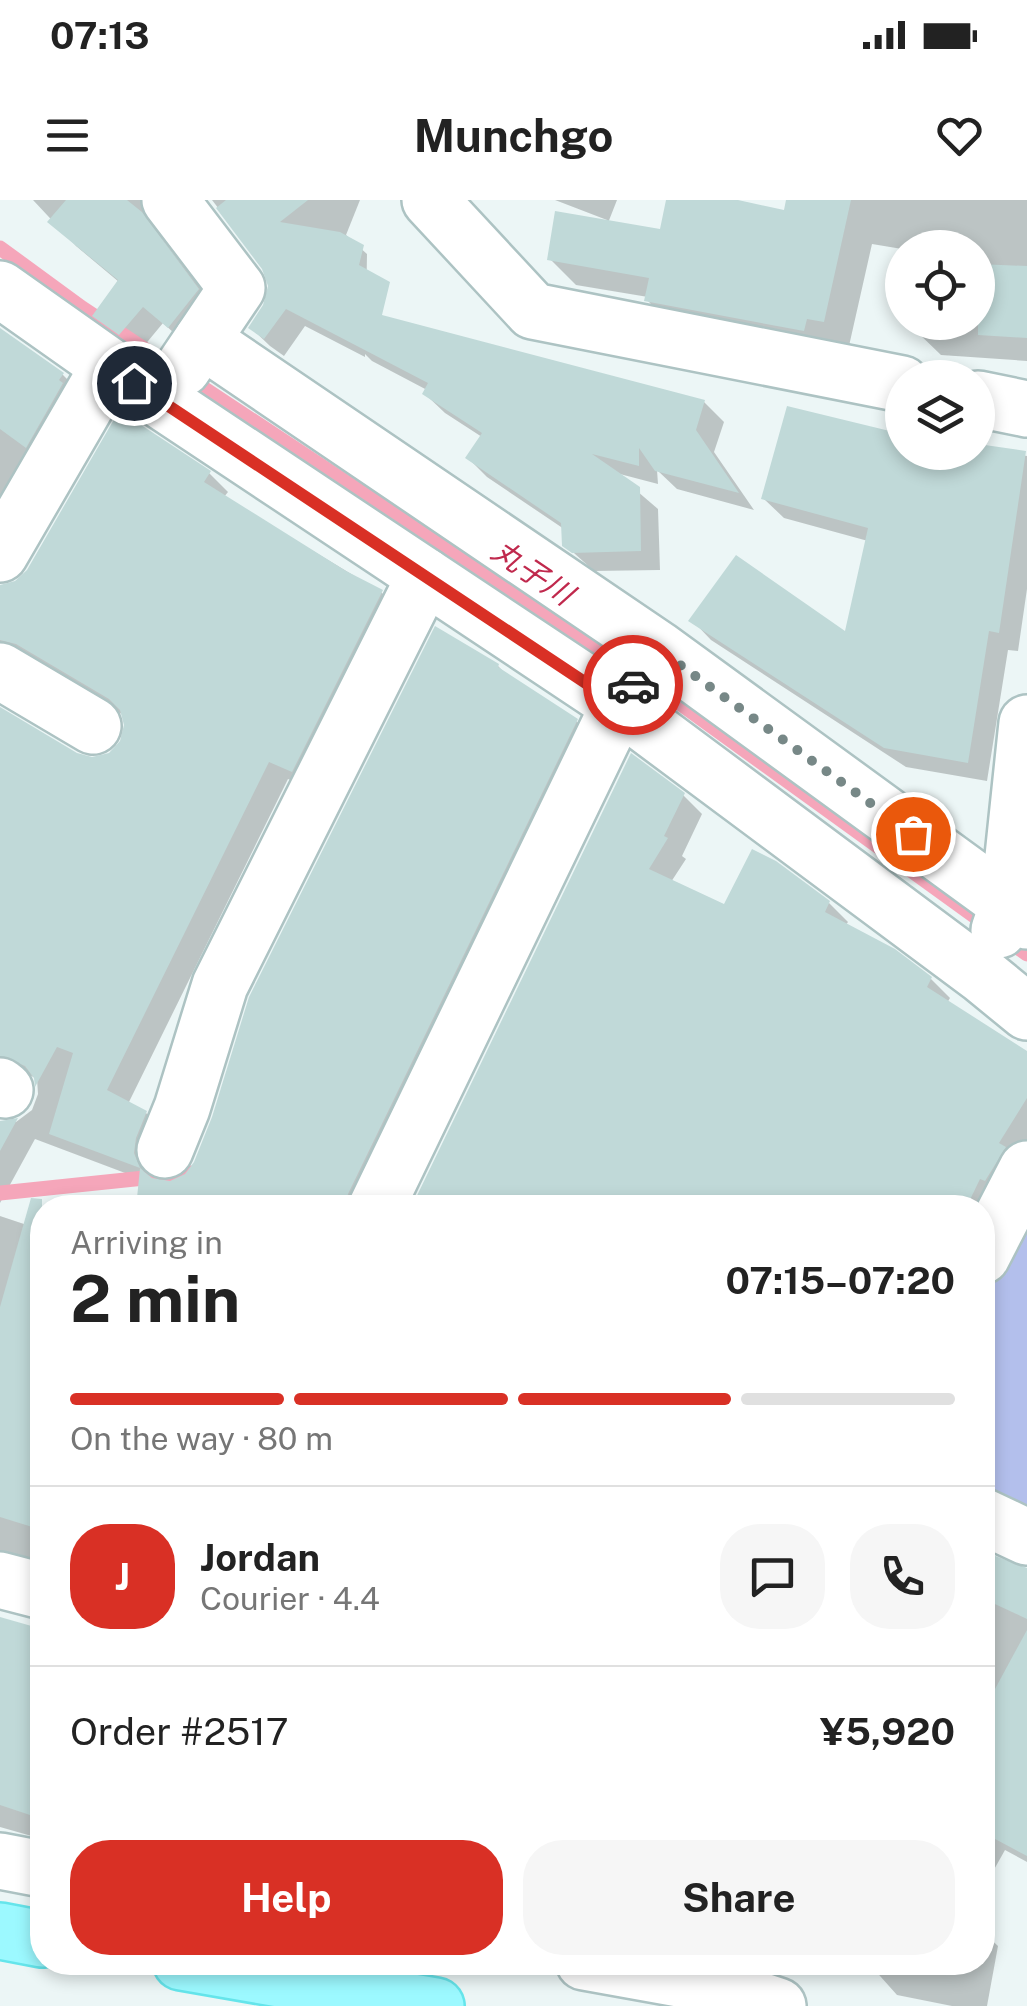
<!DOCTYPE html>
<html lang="en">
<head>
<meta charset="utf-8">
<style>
	body { margin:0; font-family:"Public Sans","Noto Sans JP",sans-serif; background:#f6f6f6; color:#222; height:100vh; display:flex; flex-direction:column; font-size:38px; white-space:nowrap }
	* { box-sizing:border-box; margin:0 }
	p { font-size:32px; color:#767676 }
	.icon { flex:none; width:55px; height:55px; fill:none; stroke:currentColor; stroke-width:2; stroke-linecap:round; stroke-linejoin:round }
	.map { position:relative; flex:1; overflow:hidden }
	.panel { position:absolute; left:30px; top:995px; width:965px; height:780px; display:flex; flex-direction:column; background:#fff; border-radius:40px; box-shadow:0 5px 15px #0003 }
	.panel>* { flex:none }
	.controls { position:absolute; left:885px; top:30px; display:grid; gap:20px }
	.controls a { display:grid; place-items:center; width:110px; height:110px; border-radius:50%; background:#fff; box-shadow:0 5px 15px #0003; font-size:50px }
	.pin { position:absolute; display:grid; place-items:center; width:85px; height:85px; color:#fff; margin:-42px; border:5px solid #fff; border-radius:50%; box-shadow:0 2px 10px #0007 }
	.courier { position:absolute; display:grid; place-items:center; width:100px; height:100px; margin:-50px; border:8px solid #d93025; border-radius:50%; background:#fff; color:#222; box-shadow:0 2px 12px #0007 }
	.head em { font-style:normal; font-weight:700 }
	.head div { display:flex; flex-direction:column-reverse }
	.head { display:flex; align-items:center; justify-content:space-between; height:170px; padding:0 40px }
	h1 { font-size:65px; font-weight:700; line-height:75px }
	.bar { display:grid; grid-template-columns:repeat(4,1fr); gap:15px 10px; align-content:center; height:120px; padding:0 40px }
	.bar i { height:12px; border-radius:8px; background:#e0e0e0 }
	.bar .current { background:#d93025 }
	.bar p { grid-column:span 4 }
	.line { display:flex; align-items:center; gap:25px; padding:0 40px; border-top:2px solid #e0e0e0 }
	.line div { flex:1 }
	.round { display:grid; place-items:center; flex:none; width:105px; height:105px; border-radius:40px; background:#f6f6f6 }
	.primary-button { display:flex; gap:20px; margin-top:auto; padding:20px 40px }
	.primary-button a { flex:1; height:115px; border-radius:40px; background:#d93025; color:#fff; font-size:40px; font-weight:700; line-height:115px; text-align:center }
	.primary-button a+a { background:#f6f6f6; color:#222 }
	.status { display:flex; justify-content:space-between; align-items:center; height:70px; padding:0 50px; background:#fff; direction:ltr }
	.status svg { height:28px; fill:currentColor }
	header { display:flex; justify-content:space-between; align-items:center; height:130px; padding:0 40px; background:#fff; font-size:45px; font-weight:700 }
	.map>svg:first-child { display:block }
</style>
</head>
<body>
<div class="status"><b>07:13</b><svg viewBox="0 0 49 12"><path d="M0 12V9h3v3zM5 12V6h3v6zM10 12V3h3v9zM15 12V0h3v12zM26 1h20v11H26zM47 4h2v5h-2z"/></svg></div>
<header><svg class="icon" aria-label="menu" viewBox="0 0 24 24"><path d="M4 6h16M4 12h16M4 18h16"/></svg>Munchgo<svg class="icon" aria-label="heart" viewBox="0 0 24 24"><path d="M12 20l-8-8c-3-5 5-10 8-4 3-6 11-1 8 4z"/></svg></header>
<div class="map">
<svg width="1027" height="1806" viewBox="0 0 1027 1806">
	<rect width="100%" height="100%" fill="#ecf6f6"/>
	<path fill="#b3bfec" d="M1027,982V1322L983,1301L982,1072Z"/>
	<g fill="#0003">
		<path d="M33,0H164L157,25L163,40L216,109L187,145L163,123L139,152L95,115L119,82L76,46Z"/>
		<path d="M212,0H360L346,35L367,54L366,113L704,202L724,222L714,252L754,310L677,289L657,270L658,284L616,273L658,309L660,370L594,371L565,345L564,329L487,277L468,258L482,237L445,213L425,194L427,190L372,161L365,154V157L305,126L284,156L270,146L251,128L265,107L271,88L265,69Z"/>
		<path d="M555,0H617L608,23L662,32L668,0H726L786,13L788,0H1027V161L941,155L915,130V122H978V48L902,49L872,44L849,146L673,126L647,100L648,97L576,85L550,59L607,20Z"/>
		<path d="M0,131L63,175L81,193L0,342Z"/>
		<path d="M888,228L902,232V252H978V247L1027,256V389L1018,451L1008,450L987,581L906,567L711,440L692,420L846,436L868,341L784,318L764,299L886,233Z"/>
		<path d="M209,273L228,292L224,297L381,392L400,411L311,589L288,579L128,904L146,913L164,932L154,958L152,974L155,981L171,983L187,976L498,466L509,477L576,521L595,539L369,1008H139L141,979L35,939L0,1003V923L16,922L32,910L38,894L37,879L26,873L9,875L0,881V522L158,611L190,555L0,441V387L16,384Z"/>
		<path d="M683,595L702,614L682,656L686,659L671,682L726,707L829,703L848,722L845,726L931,779L950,798L947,803L1027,854V946L982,1008H414Z"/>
		<path d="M0,1016L42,1030V1359L32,1355L29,1368L0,1375Z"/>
		<path d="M982,1353L1027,1371V1662L1005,1650L982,1691Z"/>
		<path d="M0,1419L42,1431V1639L0,1627Z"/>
		<path d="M982,1731L998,1746L987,1806H952L897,1795L872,1767L873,1762H982Z"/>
	</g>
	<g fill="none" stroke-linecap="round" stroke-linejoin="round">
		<g stroke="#f5a6ba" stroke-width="15">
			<path d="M0,48L82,108L674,499L1027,754"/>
			<path d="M0,993L202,972"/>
		</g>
	</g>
	<g fill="#c0d9d8">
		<path d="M66,0H127L142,12L199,89L168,128L143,107L119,135L92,116L118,80L47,22Z"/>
		<path d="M226,0H308L280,22L340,32L364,45L359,65L390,82L382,115L705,200L696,230L739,293L655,271L639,248V266L592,254L640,287L641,351L572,353L562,346L561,323L465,258L482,233L422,194L428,183L286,109L264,139L248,128L263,105L268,86L262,69L216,8Z"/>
		<path d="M666,0H738L784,10L786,0H851L824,122L807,119L804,131L644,101L649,78L547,60L555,11L660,29Z"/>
		<path d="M978,64L1027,66V138L978,135Z"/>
		<path d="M0,128L64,173L59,180L63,183L26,248L0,229Z"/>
		<path d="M787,206L902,234V252H978V244L1026,251L999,433L989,431L968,563L884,548L688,421L736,355L845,431L868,328L761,299Z"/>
		<path d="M126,215L211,271L204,282L346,371L383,390L292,572L269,562L107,890L147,911L136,938L134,953L140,968L152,978L170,981L185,974L194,962L212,917L249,797L435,426L499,464L498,467L578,519L348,994L345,1008H136L140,968L49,934L73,853L57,847L35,887L34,878L25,866L0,856V507L77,553L92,557L109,553L120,541L124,525L120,510L109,499L16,444L0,440V385L15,381L27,370L116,216L123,220Z"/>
		<path d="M631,553L685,593L664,636L668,638L649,669L724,704L752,649L776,661L830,701L825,712L895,749L932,777L927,787L1027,851V898L999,943L1006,947L985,981L980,979L966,1008H411Z"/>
		<path d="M18,918L0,951V921Z"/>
		<path d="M31,998L42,999V1330L0,1317V1107Z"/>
		<path d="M982,1351L1027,1368V1419L982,1398Z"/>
		<path d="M0,1417L42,1429V1619L0,1605Z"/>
		<path d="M1027,1430V1656L982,1632V1513Z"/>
	</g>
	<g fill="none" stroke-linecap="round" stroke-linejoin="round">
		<g stroke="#adc3c3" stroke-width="60">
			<g id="minor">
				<path d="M170,0L237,88L183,168"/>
				<path d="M430,0L533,111L902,184"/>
				<path d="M0,89L109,166L619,505L983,776L1027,812"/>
				<path d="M202,140L658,449L1008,704L1027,721"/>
				<path d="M978,199L1027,209"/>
				<path d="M0,354L109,166"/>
				<path d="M0,471L93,526"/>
				<path d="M999,730L1008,704L1027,523"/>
				<path d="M0,886L5,890"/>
				<path d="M165,950L182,908L220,785L425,376"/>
				<path d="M376,1008L619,505L638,477"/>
				<path d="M982,1056L1027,969"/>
				<path d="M982,1316L1027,1337"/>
				<path d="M0,1380L42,1391"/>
				<path d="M0,1661L42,1669"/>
				<path d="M584,1762L718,1786L778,1806"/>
			</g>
		</g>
		<g stroke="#65e5eb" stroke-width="60">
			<g id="major">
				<path d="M0,1731L42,1739"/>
				<path d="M181,1762L436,1806"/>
			</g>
		</g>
		<use href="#minor" stroke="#fff" stroke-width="55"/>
		<use href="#major" stroke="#9cf9ff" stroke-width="55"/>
	</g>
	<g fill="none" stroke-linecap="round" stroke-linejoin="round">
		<path stroke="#778887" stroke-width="10" stroke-dasharray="0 18" d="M633,485L658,449L913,634"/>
		<path stroke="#d93025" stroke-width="12" d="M134,183L619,505L633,485"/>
	</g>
	<g text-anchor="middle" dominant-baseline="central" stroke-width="8" stroke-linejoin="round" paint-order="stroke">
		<g font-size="30" font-style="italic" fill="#c0294d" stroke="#fff">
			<text transform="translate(533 372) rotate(34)">丸子川</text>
		</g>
	</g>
</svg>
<div class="controls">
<a><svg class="icon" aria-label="locate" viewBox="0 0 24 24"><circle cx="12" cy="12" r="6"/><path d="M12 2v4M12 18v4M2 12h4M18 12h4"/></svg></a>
<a><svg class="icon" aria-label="layers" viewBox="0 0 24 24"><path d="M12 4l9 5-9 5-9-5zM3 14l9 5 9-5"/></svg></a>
</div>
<div class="pin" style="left:913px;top:634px;background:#ea580c"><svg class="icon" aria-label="bag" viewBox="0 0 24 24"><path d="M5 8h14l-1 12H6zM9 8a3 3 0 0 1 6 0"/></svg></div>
<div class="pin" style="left:134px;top:183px;background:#1f2937"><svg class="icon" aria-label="home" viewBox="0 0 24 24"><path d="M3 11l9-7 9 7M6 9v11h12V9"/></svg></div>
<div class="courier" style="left:633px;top:485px"><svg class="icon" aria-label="car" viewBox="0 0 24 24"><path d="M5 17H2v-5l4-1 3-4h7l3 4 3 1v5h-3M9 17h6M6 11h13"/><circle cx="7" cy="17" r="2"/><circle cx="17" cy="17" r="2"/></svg></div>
<section class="panel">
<div class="head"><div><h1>2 min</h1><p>Arriving in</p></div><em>07:15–07:20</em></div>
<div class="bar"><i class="current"></i><i class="current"></i><i class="current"></i><i></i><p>On the way · 80 m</p></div>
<div class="line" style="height:180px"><b class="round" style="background:#d93025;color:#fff">J</b><div><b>Jordan</b><p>Courier · 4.4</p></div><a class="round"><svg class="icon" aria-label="chat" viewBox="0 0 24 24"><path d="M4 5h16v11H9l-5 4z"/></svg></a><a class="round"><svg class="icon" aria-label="phone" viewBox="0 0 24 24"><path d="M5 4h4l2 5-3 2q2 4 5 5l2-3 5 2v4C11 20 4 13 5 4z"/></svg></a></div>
<div class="line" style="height:130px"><div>Order #2517</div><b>¥5,920</b></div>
<div class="primary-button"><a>Help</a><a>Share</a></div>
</section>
</div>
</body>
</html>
